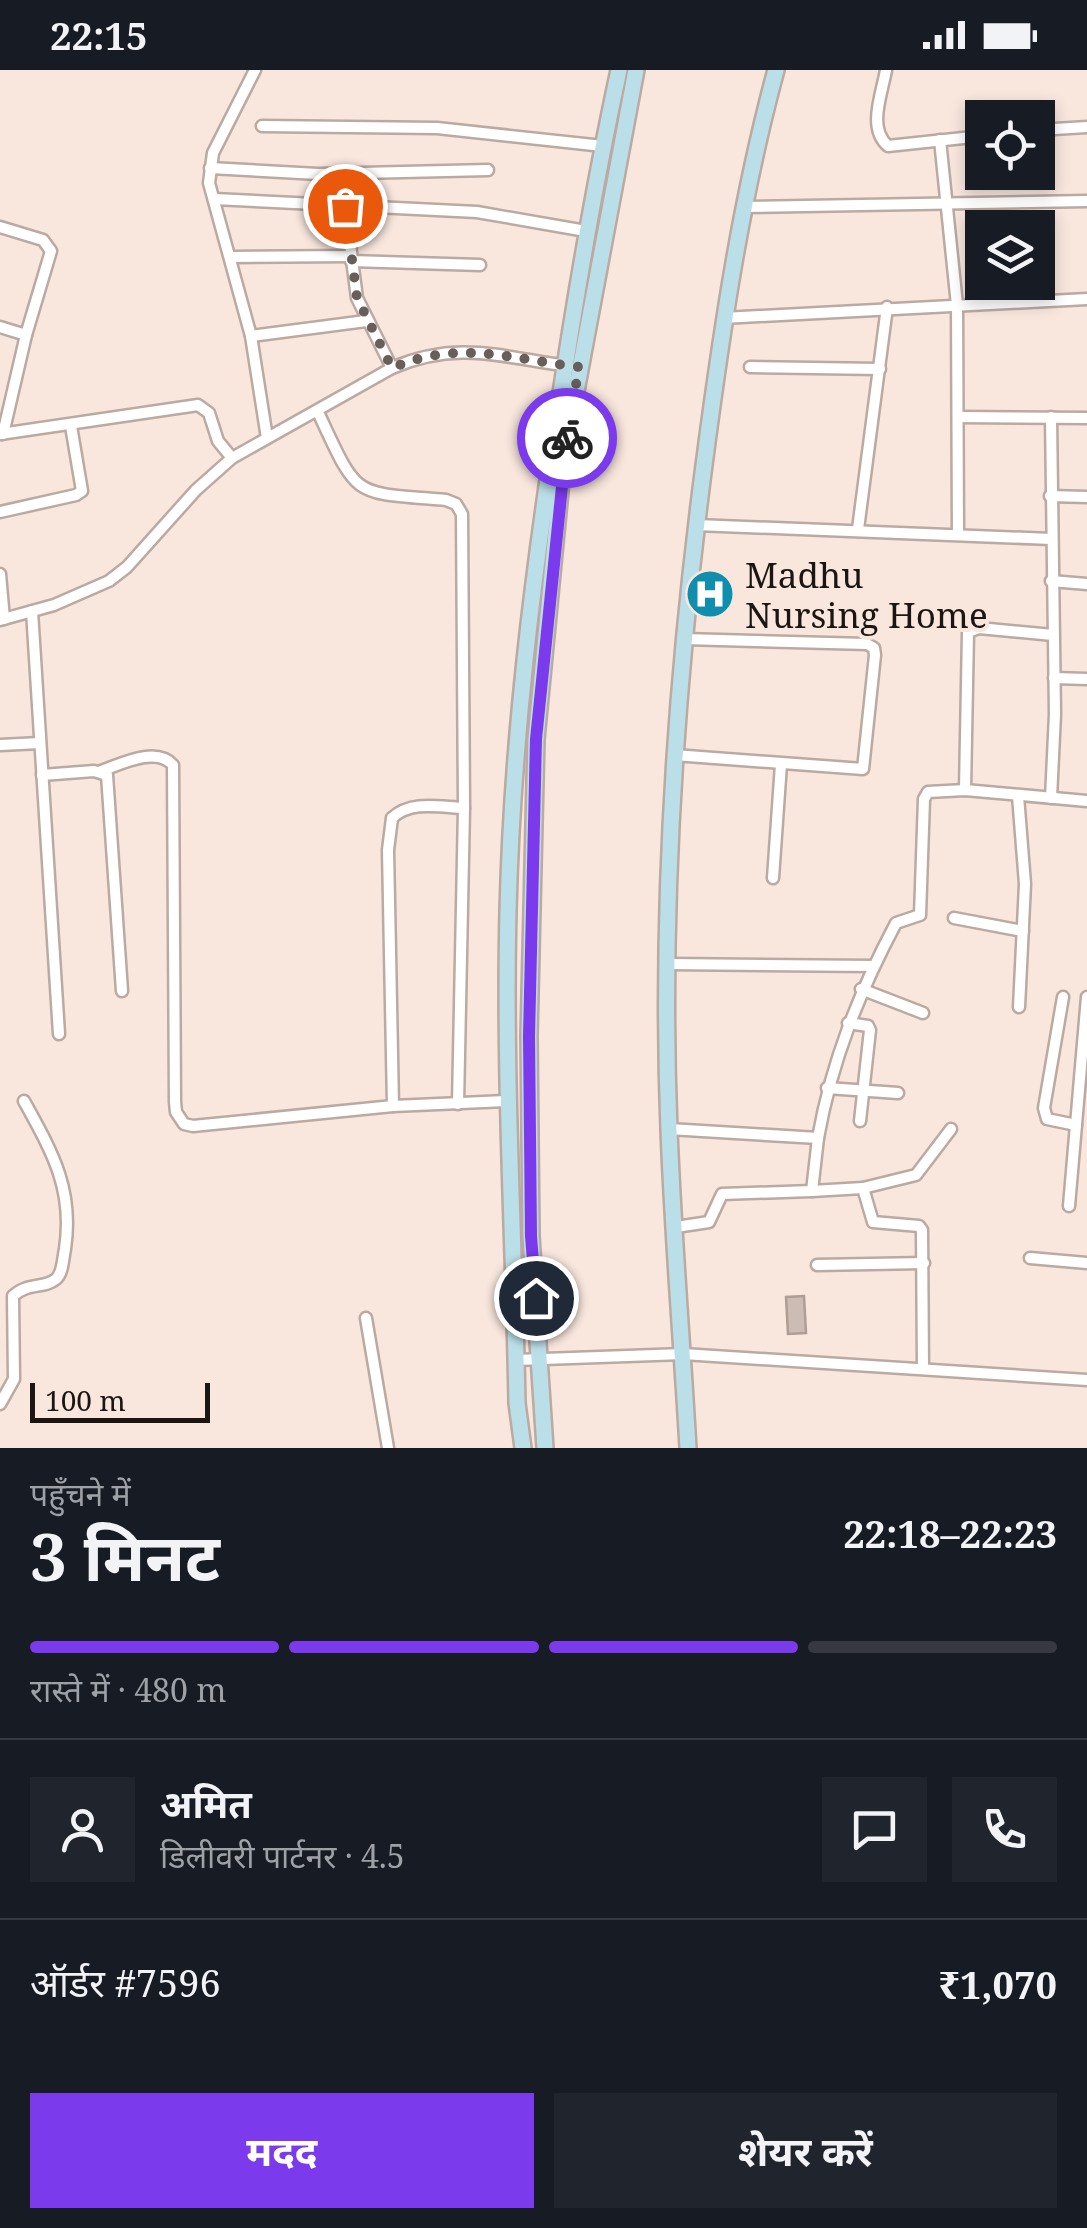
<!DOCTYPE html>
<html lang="hi">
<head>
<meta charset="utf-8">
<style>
	body { margin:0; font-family:"Noto Serif","Noto Sans Devanagari",serif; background:#20242c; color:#f1f3f6; height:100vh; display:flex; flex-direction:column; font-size:38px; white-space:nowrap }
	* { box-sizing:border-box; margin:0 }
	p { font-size:32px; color:#9ea1a6 }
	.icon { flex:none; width:55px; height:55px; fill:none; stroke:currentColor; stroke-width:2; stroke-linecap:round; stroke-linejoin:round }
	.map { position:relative; height:1378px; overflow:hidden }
	.drawer { display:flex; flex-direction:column; background:#171b24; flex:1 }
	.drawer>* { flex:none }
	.tools { position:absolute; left:965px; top:30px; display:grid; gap:20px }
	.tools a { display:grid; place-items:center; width:90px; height:90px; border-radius:0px; background:#171b24; box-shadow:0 5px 15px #0003; font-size:50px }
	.scale { position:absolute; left:30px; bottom:25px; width:180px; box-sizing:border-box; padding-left:10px; border:5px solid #1c1613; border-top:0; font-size:28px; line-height:35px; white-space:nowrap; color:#1c1613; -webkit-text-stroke:8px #f9e7de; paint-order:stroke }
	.pin { position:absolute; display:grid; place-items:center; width:85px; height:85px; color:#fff; margin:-42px; border:5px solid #fff; border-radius:50%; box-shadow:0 2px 10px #0007 }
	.courier { position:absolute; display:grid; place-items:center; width:100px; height:100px; margin:-50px; border:8px solid #7c3aed; border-radius:50%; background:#fff; color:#222; box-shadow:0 2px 12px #0007 }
	.headline em { font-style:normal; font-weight:700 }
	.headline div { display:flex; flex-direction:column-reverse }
	.headline { display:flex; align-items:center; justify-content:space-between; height:170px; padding:0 30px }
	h1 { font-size:65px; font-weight:700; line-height:75px }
	.bar { display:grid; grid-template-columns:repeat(4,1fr); gap:15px 10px; align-content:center; height:120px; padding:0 30px }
	.bar i { height:12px; border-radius:8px; background:#363941 }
	.bar .selected { background:#7c3aed }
	.bar p { grid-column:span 4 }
	.line { display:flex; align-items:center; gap:25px; padding:0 30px; border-top:2px solid #363941 }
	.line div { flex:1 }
	.round { display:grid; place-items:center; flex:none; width:105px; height:105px; border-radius:0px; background:#20242c }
	.primary-button { display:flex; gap:20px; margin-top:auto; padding:20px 30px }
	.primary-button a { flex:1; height:115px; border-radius:0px; background:#7c3aed; color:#fff; font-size:40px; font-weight:700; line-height:115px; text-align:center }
	.primary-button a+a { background:#20242c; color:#f1f3f6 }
	.status { display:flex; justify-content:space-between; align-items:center; height:70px; padding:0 50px; background:#171b24; direction:ltr }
	.status svg { height:28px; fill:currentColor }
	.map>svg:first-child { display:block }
</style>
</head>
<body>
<div class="status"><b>22:15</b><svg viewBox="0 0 49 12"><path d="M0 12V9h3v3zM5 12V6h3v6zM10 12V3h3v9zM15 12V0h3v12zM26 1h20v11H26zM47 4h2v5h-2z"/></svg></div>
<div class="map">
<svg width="1087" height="1378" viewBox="0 0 1087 1378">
	<rect width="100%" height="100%" fill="#f9e7de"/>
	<path fill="#cdbcb4" stroke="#ae9d95" stroke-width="2.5" d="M804,1226L806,1263L788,1264L786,1227Z"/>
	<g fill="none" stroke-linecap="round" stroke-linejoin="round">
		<g stroke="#bbaaa1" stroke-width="15">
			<g id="minor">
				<path d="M255,0L213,83L209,113L251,266L267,368"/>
				<path d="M886,0C882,24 867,58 888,76L982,66"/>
				<path d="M262,56L437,58L603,76"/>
				<path d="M1038,60L1087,57"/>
				<path d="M940,70L957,235L958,464"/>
				<path d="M210,98L318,104L488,100"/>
				<path d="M214,129L477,142L586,161"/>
				<path d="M345,136L357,228L392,298"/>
				<path d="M745,137L1087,131"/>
				<path d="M0,157L43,170L51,181L26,265L3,364"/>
				<path d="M231,187L351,186"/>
				<path d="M351,191L480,195"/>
				<path d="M723,248L1087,229"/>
				<path d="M0,257L26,265"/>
				<path d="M251,266L366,251"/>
				<path d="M750,297L880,299"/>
				<path d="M318,342C359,430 351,422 446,430L456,434L462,444L464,738L458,1034"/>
				<path d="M958,347L1087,348"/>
				<path d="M1051,347L1055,644L1051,728"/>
				<path d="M0,364L198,335L209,343L218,371L232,388"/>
				<path d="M1050,426L1087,427"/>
				<path d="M0,442L76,425L82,421L71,356"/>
				<path d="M696,455L1051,469"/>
				<path d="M858,459L887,237"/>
				<path d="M0,504L4,549"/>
				<path d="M1051,511L1087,514"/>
				<path d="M32,541L59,964"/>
				<path d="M0,550L54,535L109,511L127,497L196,420L232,388L392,298C457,270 501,287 568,296"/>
				<path d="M1054,608L1087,609"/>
				<path d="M0,675L40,673"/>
				<path d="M674,685L863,699L875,585L874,578L867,574L684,569"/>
				<path d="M101,701C121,694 156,676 173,695L175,1032L176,1042L184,1054L193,1056L393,1036L506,1031"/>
				<path d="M42,705L94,701L107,705L122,921"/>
				<path d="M965,720L968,562L979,558L1053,565"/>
				<path d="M1018,726L1025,814L1019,937"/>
				<path d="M773,808L781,694"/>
				<path d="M954,848L1023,861"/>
				<path d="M668,894L873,896"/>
				<path d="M861,919L923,943"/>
				<path d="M1063,927L1044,1038L1047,1049L1076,1055"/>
				<path d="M848,953L868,956L870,960L860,1051"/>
				<path d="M827,1018L898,1023"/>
				<path d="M393,1036L388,780L392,748C411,730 439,737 464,738"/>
				<path d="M669,1059L818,1068C832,990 859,923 896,853L920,845L924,729L928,722L965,720L1087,731"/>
				<path d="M863,1118L873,1152L919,1156L922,1160L923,1298"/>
				<path d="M812,1121L863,1118L916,1105L951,1059"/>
				<path d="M1069,1136L1087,927"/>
				<path d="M676,1157L709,1152L722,1124L812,1121L818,1068"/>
				<path d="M1030,1188L1087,1193"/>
				<path d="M817,1195L924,1193"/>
				<path d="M366,1248L388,1378"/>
				<path d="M516,1290L683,1284L1087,1310"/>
				<path d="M0,1334L14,1309L13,1226C28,1212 44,1219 56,1209C63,1203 63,1188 65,1179C74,1119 52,1082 24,1031"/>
			</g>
		</g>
		<g stroke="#bbaaa1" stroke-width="20">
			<g id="secondary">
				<path d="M523,1378L517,1333C514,1169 504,1005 508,841C512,671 533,504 559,336C576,223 595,111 619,0"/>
				<path d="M545,1378L531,1166L529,966L536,669L563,391L636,0"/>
				<path d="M688,1378C682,1272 673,1166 669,1060C660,833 676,605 706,380C723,252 742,125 776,0"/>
			</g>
		</g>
		<use href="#minor" stroke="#fff" stroke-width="10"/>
		<use href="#secondary" stroke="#bbdfe9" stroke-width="15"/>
	</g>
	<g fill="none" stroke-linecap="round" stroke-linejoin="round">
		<path stroke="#695f5a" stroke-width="10" stroke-dasharray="0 18" d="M345,136L357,228L392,298C460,269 509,289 579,297L567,368"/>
		<path stroke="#7c3aed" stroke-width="12" d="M536,1228L531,1166L529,966L536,669L567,368"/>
	</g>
	<defs>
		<g id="hospital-disc" transform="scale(2.5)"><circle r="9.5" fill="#0f8eae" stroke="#f9e7de"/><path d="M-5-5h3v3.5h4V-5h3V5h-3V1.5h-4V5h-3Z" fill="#fff"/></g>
	</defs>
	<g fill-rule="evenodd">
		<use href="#hospital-disc" x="710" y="524"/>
	</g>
	<g text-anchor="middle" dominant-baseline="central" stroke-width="8" stroke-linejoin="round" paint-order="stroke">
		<g font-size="35" fill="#1c1613" stroke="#f9e7de" text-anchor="start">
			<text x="745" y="504">Madhu<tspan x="745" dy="40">Nursing Home</tspan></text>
		</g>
	</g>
</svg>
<div class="tools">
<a><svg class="icon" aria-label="locate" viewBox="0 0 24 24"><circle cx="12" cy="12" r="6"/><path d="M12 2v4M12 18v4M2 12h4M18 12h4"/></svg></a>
<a><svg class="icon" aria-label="layers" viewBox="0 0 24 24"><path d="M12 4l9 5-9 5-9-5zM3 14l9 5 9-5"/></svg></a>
</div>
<div class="scale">100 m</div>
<div class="pin" style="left:345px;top:136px;background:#ea580c"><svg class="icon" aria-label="bag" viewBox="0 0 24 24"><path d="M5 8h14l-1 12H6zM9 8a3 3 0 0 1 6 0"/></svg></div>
<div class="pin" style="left:536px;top:1228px;background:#1f2937"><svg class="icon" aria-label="home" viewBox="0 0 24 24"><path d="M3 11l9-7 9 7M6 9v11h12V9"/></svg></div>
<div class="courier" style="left:567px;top:368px"><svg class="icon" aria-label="bike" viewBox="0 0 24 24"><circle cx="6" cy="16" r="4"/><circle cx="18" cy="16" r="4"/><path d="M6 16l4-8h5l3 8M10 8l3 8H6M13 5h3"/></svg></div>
</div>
<section class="drawer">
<div class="headline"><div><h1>3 मिनट</h1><p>पहुँचने में</p></div><em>22:18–22:23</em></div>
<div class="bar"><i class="selected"></i><i class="selected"></i><i class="selected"></i><i></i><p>रास्ते में · 480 m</p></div>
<div class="line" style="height:180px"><a class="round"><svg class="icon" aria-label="person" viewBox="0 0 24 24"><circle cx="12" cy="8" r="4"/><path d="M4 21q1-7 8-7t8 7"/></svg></a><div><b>अमित</b><p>डिलीवरी पार्टनर · 4.5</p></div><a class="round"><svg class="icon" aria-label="chat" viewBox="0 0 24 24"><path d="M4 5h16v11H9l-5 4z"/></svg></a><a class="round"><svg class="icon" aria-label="phone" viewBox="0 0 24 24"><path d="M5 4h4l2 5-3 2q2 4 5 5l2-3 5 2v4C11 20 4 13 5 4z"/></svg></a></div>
<div class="line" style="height:130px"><div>ऑर्डर #7596</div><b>₹1,070</b></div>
<div class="primary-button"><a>मदद</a><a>शेयर करें</a></div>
</section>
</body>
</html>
